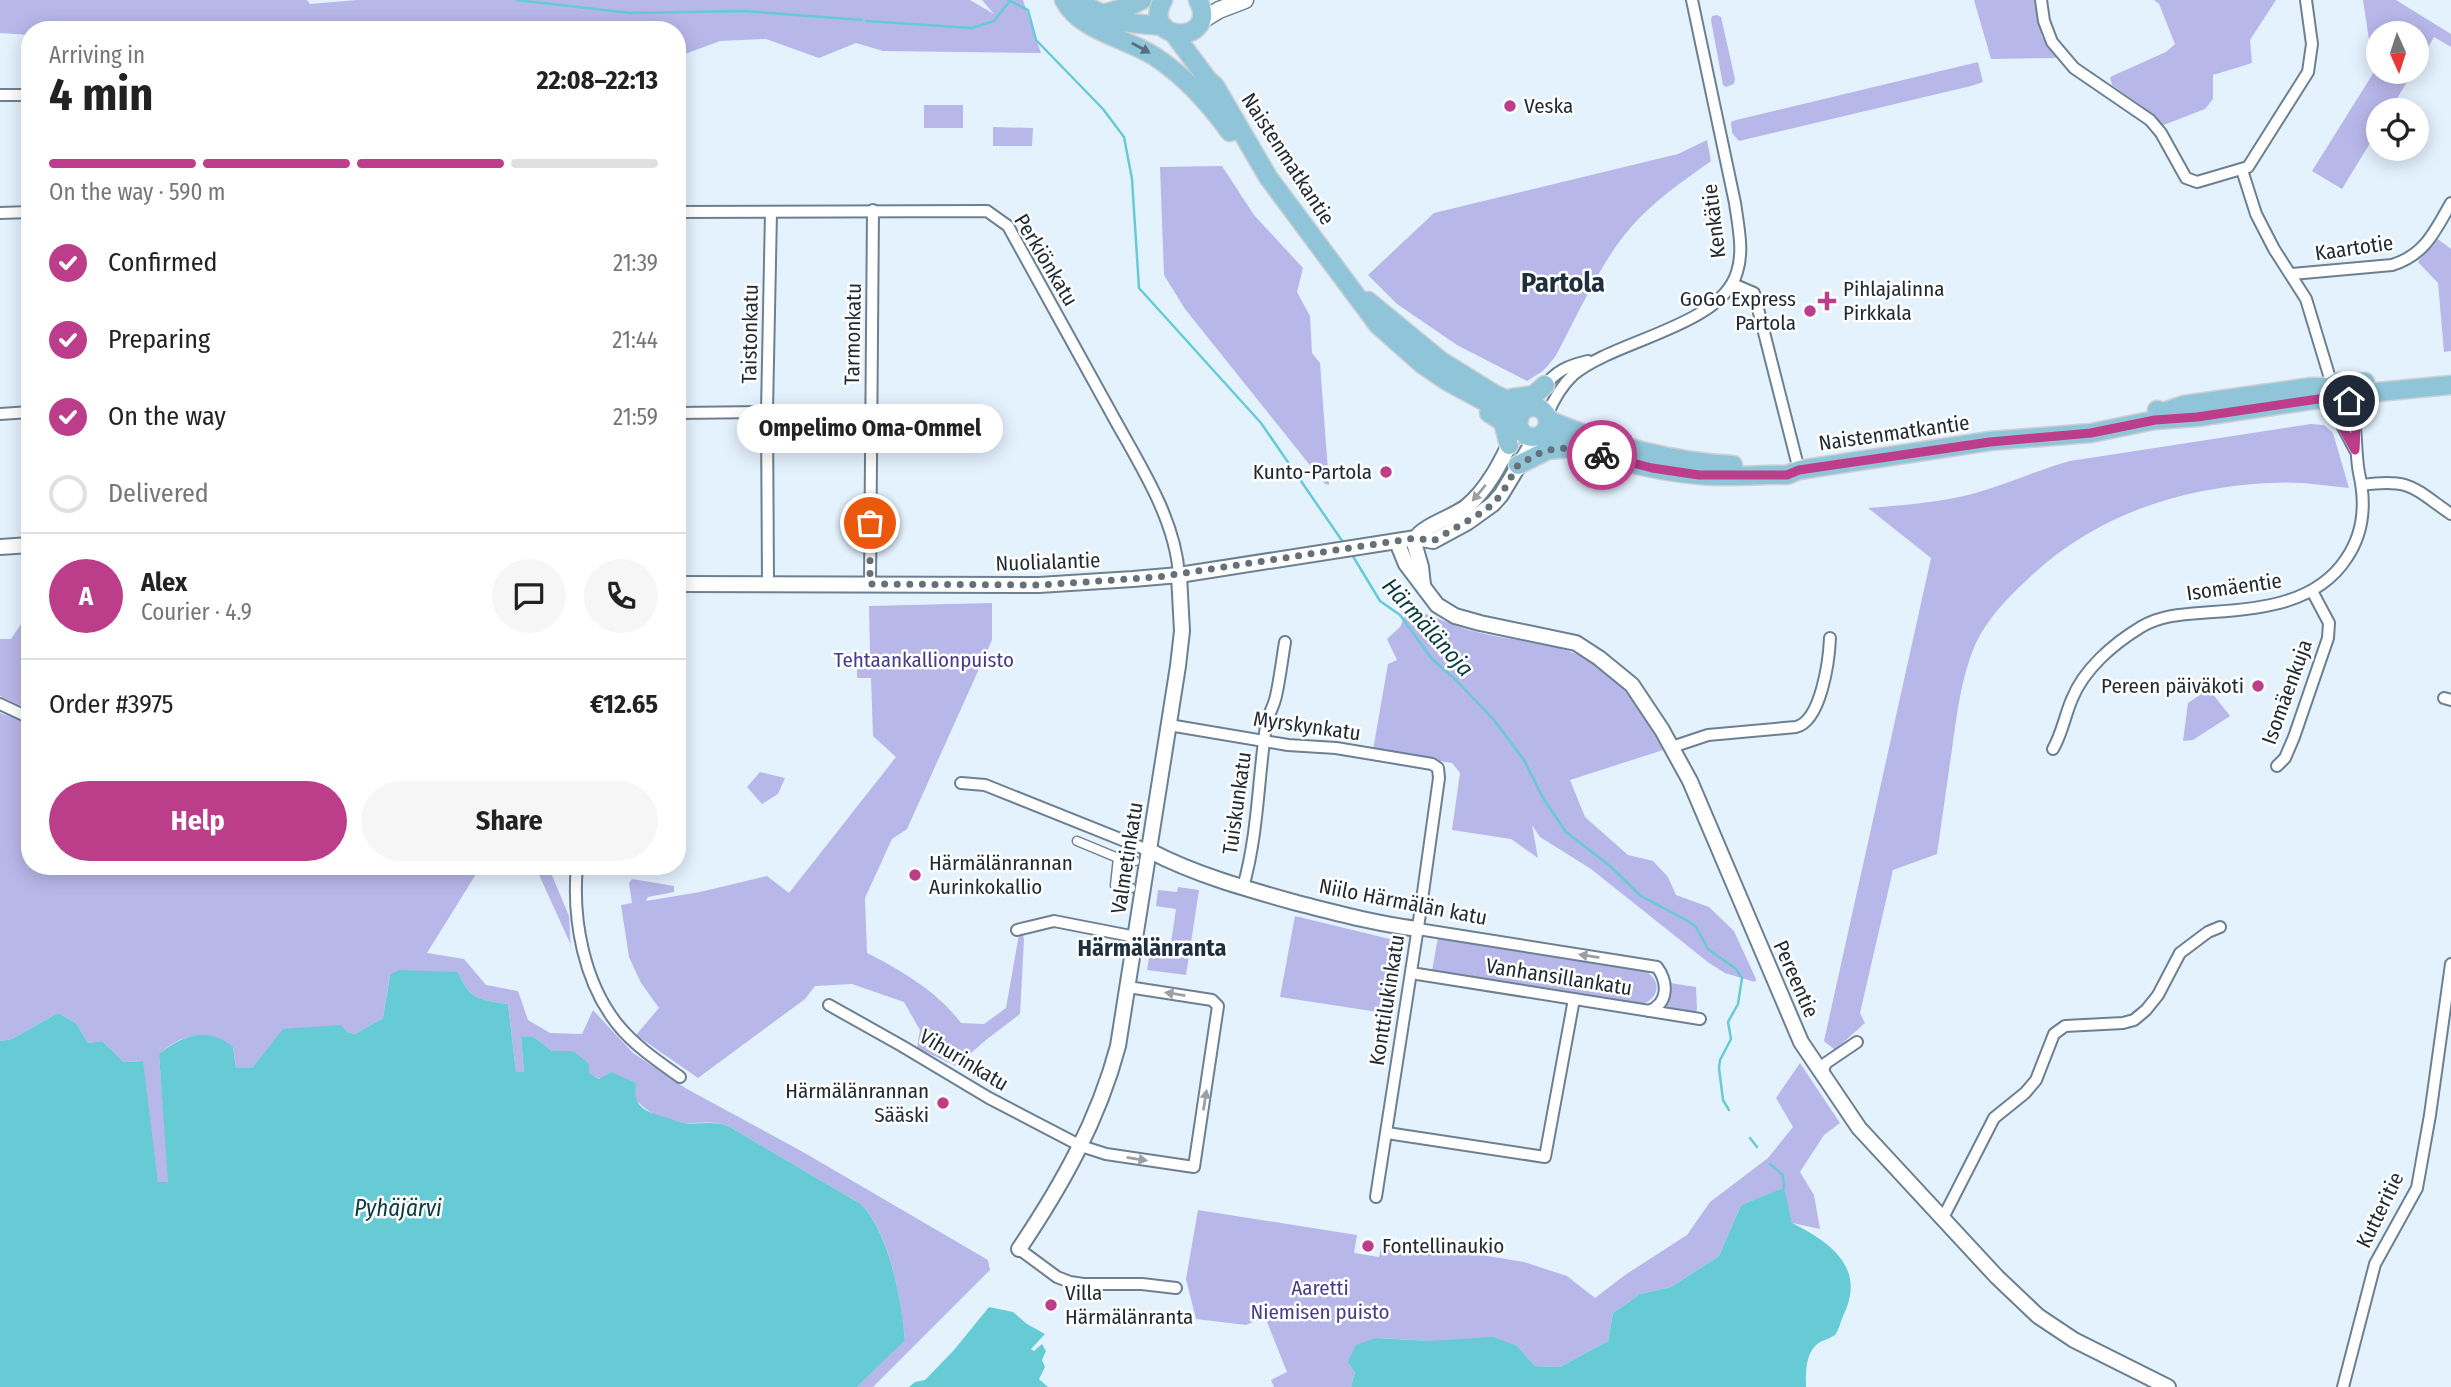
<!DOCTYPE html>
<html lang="en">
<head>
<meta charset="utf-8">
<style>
	body { margin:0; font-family:"Fira Sans Condensed",sans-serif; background:#f6f6f6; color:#222; height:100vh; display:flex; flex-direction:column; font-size:26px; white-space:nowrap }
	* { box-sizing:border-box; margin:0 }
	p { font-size:23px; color:#767676 }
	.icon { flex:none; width:38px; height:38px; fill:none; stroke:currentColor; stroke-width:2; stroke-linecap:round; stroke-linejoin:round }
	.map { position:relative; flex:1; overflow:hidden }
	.drawer { position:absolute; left:21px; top:21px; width:665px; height:854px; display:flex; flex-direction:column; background:#fff; border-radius:28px; box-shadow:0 4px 18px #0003 }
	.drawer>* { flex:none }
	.needle { width:46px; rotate:177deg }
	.fabs { position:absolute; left:2366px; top:21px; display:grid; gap:14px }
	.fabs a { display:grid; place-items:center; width:63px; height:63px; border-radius:50%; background:#fff; box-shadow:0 4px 18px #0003; font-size:35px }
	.pin { position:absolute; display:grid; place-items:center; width:60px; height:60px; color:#fff; margin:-30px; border:4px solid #fff; border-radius:50%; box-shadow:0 2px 7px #0007 }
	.courier { position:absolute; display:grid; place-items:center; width:70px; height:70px; margin:-35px; border:5px solid #bc3d8a; border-radius:50%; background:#fff; color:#222; box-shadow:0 2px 9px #0007 }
	.bubble { position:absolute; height:49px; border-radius:24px; background:#fff; box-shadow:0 4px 18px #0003; font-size:23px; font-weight:700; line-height:49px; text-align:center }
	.headline em { font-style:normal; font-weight:700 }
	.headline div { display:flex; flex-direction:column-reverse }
	.headline { display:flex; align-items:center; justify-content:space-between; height:119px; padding:0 28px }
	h1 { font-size:46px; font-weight:700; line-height:52px }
	.bar { display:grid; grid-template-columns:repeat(4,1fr); gap:10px 7px; align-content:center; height:84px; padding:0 28px }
	.bar i { height:9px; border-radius:5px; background:#e0e0e0 }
	.bar .on { background:#bc3d8a }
	.bar p { grid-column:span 4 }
	.line { display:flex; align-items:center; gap:18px; padding:0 28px; border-top:2px solid #e0e0e0 }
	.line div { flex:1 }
	.round { display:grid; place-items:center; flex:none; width:74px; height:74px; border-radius:37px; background:#f6f6f6 }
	ol { padding:0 28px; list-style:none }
	li { display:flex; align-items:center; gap:21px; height:77px }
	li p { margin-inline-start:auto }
	li .icon { padding:7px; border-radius:50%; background:#bc3d8a; color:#fff; stroke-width:4 }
	li:last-child { color:#767676 }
	li i { width:38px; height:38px; border:4px solid #e0e0e0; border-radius:50% }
	.action { display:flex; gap:14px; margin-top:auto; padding:14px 28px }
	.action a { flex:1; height:80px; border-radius:42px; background:#bc3d8a; color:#fff; font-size:28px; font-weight:700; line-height:80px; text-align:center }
	.action a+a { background:#f6f6f6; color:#222 }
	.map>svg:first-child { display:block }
</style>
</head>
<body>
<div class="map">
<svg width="2451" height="1387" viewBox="0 0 2451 1387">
	<rect width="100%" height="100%" fill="#e4f2fe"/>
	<g fill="#b8b7ea">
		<path d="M0,0H307L310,4L357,0H970L994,14L982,0H1023L1041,53L883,51L856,43L819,58L766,39L720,41L677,57V30H30V35L0,33Z"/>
		<path d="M1974,0H2034L2042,37L2056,58L1991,59Z"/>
		<path d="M2154,0H2276L2250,40L2252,63L2213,75V99L2205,109L2161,126L2146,109L2112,85L2110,77L2166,52L2175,44L2159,4Z"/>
		<path d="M2363,0H2396L2451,34V47L2434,37L2417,66V33H2378V72H2413L2390,110H2378V130L2342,189L2312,171L2374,72Z"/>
		<path d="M1717,15L1721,17L1735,79L1734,84L1726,87L1723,85L1711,20L1712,16Z"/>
		<path d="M1978,62L1983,82L1971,86L1739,141L1732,133L1731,122L1736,120Z"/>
		<rect x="924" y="105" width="39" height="23"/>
		<path d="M993,127L1033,128L1032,146H993Z"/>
		<path d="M1707,140L1711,161C1683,181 1655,200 1632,226C1600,262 1578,315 1555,357L1543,371L1527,381L1457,345L1397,304L1368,275L1434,213L1678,154Z"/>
		<path d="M1222,166L1254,215L1303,268L1297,292L1310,316L1312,353L1320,363L1329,485L1325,484L1185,309L1164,275L1160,167Z"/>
		<path d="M2435,237L2451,249V351L2444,352L2438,283L2418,262Z"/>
		<path d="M2311,424L2324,425L2333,433L2349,488C2323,485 2296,481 2270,483C2180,487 2093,516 2028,579C2007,598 1987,619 1975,645C1961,678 1957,714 1952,749C1947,784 1942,819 1937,854L1893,870L1860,1013L1865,1023L1835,1050L1824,1041L1931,558L1868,508C1902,505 1938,503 1972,494C2006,485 2037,470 2070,461Z"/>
		<path d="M30,580V710L0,696V639H11L23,621Z"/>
		<path d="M992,603V640L907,829L892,839L865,898L867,953C901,970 938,992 961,1023L984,1024L1006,1008L1021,923L1024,940L1020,1014L986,1040L956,1066L917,1048L920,1030L904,1002L852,984L815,986L805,999L698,1078L636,1035L659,1008L641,983L629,957L621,905L632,903L629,883L632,879L674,886V892L648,897L646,901L700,892L767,876L789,893L896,757L873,736L871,678H857V654L870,653L869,606Z"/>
		<path d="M1408,609C1429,613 1448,624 1469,630C1498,638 1529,641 1559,648C1613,663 1638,704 1663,750L1570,780L1585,817L1628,855L1653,861L1668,877L1676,895L1709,907L1734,931L1756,979L1755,982L1725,973L1709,963L1591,869L1540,837L1532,825L1538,858L1511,839L1452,830L1460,773L1452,763L1373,750L1388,664L1397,660L1387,639L1400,627Z"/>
		<path d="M2209,689L2230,716L2193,740L2183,741L2188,703Z"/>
		<path d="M0,713L30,723V866H481L427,953L464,959L486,985L518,991L528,1020L550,1033L582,1034L593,1010L633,1053L687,1089L803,1152L988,1260L990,1270L873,1387H857L905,1339C900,1298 891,1235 861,1204L728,1126C714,1120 699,1124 685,1123C645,1119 635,1098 611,1072L600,1079L588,1073L573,1051H552L534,1037H521L524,1073L516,1072L508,1004C479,999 470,1001 458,972L390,975L383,1018L355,1034L347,1032L283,1030L252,1068H236L233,1047C199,1035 189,1029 159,1054L169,1182L158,1183L142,1061L124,1062L102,1041L88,1043L76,1023L58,1013L12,1039L0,1041Z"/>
		<path d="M760,772L785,778L778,794L762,804L747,787Z"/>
		<path d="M535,866H548L569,916L571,952L570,943Z"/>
		<path d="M1178,887L1199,890L1186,975L1147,970L1150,953L1169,956L1176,909L1156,906L1158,890L1177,892Z"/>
		<path d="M1295,916L1402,942L1391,1014L1280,997Z"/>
		<path d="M1438,937L1647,972C1662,983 1659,998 1641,1005L1432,971Z"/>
		<path d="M1670,983L1696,987L1697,1009L1695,1014L1666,1010Z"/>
		<path d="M1800,1063L1840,1123L1824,1135L1800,1172L1814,1195L1820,1229L1792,1223L1783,1189L1741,1205L1719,1256L1671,1287L1640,1294L1613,1313L1608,1341L1560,1367L1535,1366L1517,1346L1377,1338L1355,1372L1351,1387H1274L1271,1380L1287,1372L1265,1317L1246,1325L1196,1319L1186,1279L1198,1210L1357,1235L1354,1253L1379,1257L1383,1239L1524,1262L1567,1276L1595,1298L1625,1275L1687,1235L1710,1202L1768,1158L1793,1127L1776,1098Z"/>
	</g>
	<g fill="#66cbd5">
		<path d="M399,970L458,972C470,1001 479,999 508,1004L516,1072H524L521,1037H534L552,1051H573L589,1064V1073L599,1079L611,1072L636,1083C632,1108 646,1112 668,1118C673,1120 678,1122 684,1123C698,1125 714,1120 728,1126L861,1204C890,1234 901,1299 905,1340L857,1387H0V1041L12,1039L58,1013L76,1023L88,1043L102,1041L124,1062L143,1061L158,1182H168L159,1054C182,1035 208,1026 233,1047L236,1068H252L283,1029L341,1025L347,1032L355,1034L383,1018L390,975Z"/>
		<path d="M1784,1188L1792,1223C1830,1242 1866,1267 1844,1314C1841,1320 1839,1330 1835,1335C1831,1338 1824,1340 1820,1342C1805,1352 1806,1371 1806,1387H1351L1355,1372L1348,1362L1356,1345L1376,1338L1431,1341L1493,1337L1517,1346L1535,1366L1560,1367L1608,1341L1613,1313L1640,1294L1671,1287L1719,1256L1741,1205Z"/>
		<path d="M989,1307L1013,1312L1027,1324L1045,1334L1031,1349L1034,1351L1042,1344L1046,1351L1042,1360L1045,1367L1039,1379L1048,1387H909L915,1382L925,1380L954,1350Z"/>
	</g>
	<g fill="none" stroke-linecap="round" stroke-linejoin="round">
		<g stroke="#66cbd5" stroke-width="2.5">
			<path d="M517,0L630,13L744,11L862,20"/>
			<path d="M1008,0L1028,10L1036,40L1103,109L1124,137L1132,179L1139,288L1261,423L1345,545"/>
			<path d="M866,21L972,28L994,21L1009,2"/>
			<path d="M1351,553L1380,601L1400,615L1432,659L1456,680L1494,720L1524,760L1543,798L1566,832L1610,866L1641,896L1688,921L1696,927L1708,949L1736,969L1742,978L1738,1004L1728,1022L1731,1039L1720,1060L1719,1068L1723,1100L1729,1110"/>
			<path d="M1750,1138L1757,1147"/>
			<path d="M1770,1164L1783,1175L1784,1188"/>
		</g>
		<g stroke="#6c8092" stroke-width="11">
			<g id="pedestrian">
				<path d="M1077,841L1118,858L1135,861"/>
				<path d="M1118,858L1115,885L1131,888"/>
			</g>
		</g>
		<g stroke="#6c8092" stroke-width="14">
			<g id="minor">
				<path d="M2041,0L2044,21L2052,42L2074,68L2150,120L2161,133L2186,178L2197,182L2248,167L2308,72L2312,44L2306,0"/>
				<path d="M0,95H30"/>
				<path d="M2242,170L2256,214L2274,249L2306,299L2332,385"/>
				<path d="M677,212L987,211L1008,226C1042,287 1075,348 1109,409C1137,461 1175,516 1179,575"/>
				<path d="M0,213L30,212"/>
				<path d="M2292,274L2392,265C2425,255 2435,231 2451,203"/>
				<path d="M1733,284L1754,293L1799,470"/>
				<path d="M1544,388C1554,371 1570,365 1588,361"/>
				<path d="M2332,397L2335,412L2355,450"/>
				<path d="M677,413L871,411"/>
				<path d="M0,414L30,412"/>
				<path d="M1547,415C1553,401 1561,386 1573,375C1614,340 1721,327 1737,272C1744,251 1738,225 1735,203L1692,0"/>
				<path d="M2362,485C2411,478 2413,488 2451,514"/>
				<path d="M768,584L767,411L771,212"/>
				<path d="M870,584L873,210"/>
				<path d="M2444,698L2451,700"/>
				<path d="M0,704L30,718"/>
				<path d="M1169,725L1288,745L1336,748L1432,764L1438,768L1439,778L1420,914L1376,1197"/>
				<path d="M1672,747L1708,735L1796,727C1821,721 1829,661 1830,638"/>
				<path d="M2053,749C2062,734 2065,715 2072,699C2084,669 2113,644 2141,627C2163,614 2188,614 2213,612C2261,609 2317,603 2346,559C2364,533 2366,503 2359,473C2354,446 2359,420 2346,395"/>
				<path d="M2277,766L2285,758L2294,737L2328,638L2329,623L2312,591"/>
				<path d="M961,783L985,785L1150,851"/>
				<path d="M577,866C572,920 584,983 618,1025C635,1046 659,1062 680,1077"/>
				<path d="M1243,887C1258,835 1258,780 1266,726C1268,715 1274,706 1276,696C1280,678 1282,660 1285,642"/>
				<path d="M1418,929L1657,967C1668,982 1669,1003 1649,1011"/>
				<path d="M1017,930L1054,921L1136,937"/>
				<path d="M1411,973L1700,1019"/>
				<path d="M829,1005L902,1046L989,1098L1081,1146L1106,1154L1194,1167L1218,1006L1212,1000L1128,987"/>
				<path d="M1822,1073L1826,1063L1857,1042"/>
				<path d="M1387,1133L1545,1157L1574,999"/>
				<path d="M1940,1216L1946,1212L1994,1118L2025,1093L2036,1080L2054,1034L2065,1026L2123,1023L2134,1020L2146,1010L2158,995L2180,953L2208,932L2220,927"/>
				<path d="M1019,1249L1057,1277L1070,1282L1083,1284H1142L1176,1288"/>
				<path d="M2343,1387L2375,1264L2417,1188L2430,1115L2451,964"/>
			</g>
		</g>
		<g stroke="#6c8092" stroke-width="18">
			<g id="tertiary">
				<path d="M1416,538C1423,526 1453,517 1466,507C1491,487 1505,453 1519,425"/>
				<path d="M1413,539L1421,567L1423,585"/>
				<path d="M1397,542L1406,564L1437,605L1455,616L1480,623L1576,643L1599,658L1632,685L1662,730L1690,781L1801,1042L1859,1128L1997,1277L2038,1316L2074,1340L2168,1387"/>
				<path d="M0,547L30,545"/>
				<path d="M677,584L1039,585L1133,579L1179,575L1416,538L1433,541L1468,522L1493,504L1501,495L1536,437"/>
				<path d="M1150,851C1196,875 1247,889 1297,903C1337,913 1377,924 1418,929"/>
				<path d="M1019,1249C1062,1185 1098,1121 1118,1046L1178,666L1182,631L1179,575"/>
			</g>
		</g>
		<g stroke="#6c8092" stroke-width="19">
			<path id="secondary" d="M1201,21L1219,10L1245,0"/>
		</g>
		<g stroke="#ced0d2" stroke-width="21">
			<g id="primary">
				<path d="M1064,0C1080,31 1126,38 1154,56C1185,76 1209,103 1230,132"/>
				<path d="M1082,0L1090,8L1119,22L1163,26"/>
				<path d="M1163,0C1139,44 1221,45 1198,0"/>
				<path d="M1103,14L1130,6L1142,0"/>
				<path d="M1174,34L1208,80L1215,86L1268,177L1378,325L1422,364L1447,381L1519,420"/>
				<path d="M1368,301L1441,361L1494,394L1526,409"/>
				<path d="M1512,398L1534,395L1545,385"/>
				<circle cx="1533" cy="422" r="15"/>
				<path d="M2157,410L2164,412L2184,405L2311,387H2330L2338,382L2345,385L2365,382"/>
				<path d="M1489,413L1503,422L1509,445"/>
				<path d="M1548,420C1607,444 1669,462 1733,465"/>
				<path d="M1542,434C1593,454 1646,471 1700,475C1729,478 1758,474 1787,475L1799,470L1990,441L2091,433L2155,420L2197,417L2332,397L2340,399L2346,395L2451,385"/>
				<path d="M1518,465L1548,450L1569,448"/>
			</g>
		</g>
		<use href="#pedestrian" stroke="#fff" stroke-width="8"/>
		<use href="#minor" stroke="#fff" stroke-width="10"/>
		<use href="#tertiary" stroke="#fff" stroke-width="14"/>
		<use href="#secondary" stroke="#fff" stroke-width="16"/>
		<use href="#primary" stroke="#90c5d9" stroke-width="18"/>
	</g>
	<defs><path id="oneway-solid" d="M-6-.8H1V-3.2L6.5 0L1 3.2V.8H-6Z" transform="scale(1.75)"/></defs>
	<use fill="#54707d" href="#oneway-solid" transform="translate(1141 48) rotate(29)"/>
	<g fill="#9c9fa3">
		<use href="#oneway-solid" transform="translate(1479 493) rotate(130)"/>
		<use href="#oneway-solid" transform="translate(1589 956) rotate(-171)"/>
		<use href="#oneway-solid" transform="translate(1175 994) rotate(-171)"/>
		<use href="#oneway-solid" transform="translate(1205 1100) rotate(-81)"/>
		<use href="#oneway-solid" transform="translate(1137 1159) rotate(9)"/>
	</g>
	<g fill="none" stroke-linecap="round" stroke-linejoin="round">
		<path stroke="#667079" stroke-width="7" stroke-dasharray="0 12.6" d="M870,523V584L1040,585L1158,577L1416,538L1433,541L1486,510L1501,495L1518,465L1538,454L1548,450L1576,447L1602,455"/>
		<path stroke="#bc3d8a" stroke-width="9" d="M1602,455L1652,468L1699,475H1787L1799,470L1990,442L2091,433L2155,420L2197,417L2332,397L2334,412L2355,450C2356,433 2357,417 2349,401"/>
	</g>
	<g fill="#bc3d8a" stroke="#fff" stroke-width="2.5">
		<circle cx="1510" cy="106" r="7"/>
		<path d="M1823.5 290.5h7v7h7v7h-7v7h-7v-7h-7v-7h7z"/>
		<circle cx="1810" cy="311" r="7"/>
		<circle cx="1386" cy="472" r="7"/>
		<circle cx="2258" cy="686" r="7"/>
		<circle cx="915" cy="875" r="7"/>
		<circle cx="943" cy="1103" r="7"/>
		<circle cx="1368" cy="1246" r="7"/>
		<circle cx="1051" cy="1305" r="7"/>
	</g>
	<g text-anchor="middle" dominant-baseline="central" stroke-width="5" stroke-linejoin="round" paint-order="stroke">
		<g font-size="21" fill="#222a32" stroke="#fff" text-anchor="start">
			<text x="1524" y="106">Veska</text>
			<text x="1843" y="289">Pihlajalinna<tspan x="1843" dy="24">Pirkkala</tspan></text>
			<text x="1796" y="299" text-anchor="end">GoGo Express<tspan x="1796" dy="24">Partola</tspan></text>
			<text x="1372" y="472" text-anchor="end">Kunto-Partola</text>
			<text x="2244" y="686" text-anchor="end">Pereen päiväkoti</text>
			<text x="929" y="863">Härmälänrannan<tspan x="929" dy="24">Aurinkokallio</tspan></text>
			<text x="929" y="1091" text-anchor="end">Härmälänrannan<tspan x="929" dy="24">Sääski</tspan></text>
			<text x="1382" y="1246">Fontellinaukio</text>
			<text x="1065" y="1293">Villa<tspan x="1065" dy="24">Härmälänranta</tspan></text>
		</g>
		<g font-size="21" fill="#222a32" stroke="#fff">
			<text transform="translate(1288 159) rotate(57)">Naistenmatkantie</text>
			<text transform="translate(1714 221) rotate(-97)">Kenkätie</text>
			<text transform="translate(2354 248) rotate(-8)">Kaartotie</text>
			<text transform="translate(1046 260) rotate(59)">Perkiönkatu</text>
			<text transform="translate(750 334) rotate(-89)">Taistonkatu</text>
			<text transform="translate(853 334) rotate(-89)">Tarmonkatu</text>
			<text transform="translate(1894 433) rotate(-8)">Naistenmatkantie</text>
			<text transform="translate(1048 562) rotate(-2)">Nuolialantie</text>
			<text transform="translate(2234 587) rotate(-8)">Isomäentie</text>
			<text transform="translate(2287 692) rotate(-70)">Isomäenkuja</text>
			<text transform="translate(1307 726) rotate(8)">Myrskynkatu</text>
			<text transform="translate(1237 803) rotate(-82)">Tuiskunkatu</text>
			<text transform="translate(1127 858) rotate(-81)">Valmetinkatu</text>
			<text transform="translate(1403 902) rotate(11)">Niilo Härmälän katu</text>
			<text transform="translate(1559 977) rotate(9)">Vanhansillankatu</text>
			<text transform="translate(1796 979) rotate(66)">Pereentie</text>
			<text transform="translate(1387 1000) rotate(-81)">Konttilukinkatu</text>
			<text transform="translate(964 1060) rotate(31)">Vihurinkatu</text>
			<text transform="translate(2380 1210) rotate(-64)">Kutteritie</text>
		</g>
		<g font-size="21" fill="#473c8a" stroke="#fff">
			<text x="924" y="660">Tehtaankallionpuisto</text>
			<text x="1320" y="1288">Aaretti<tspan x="1320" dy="24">Niemisen puisto</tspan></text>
		</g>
		<g font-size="23" font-style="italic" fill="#0a3b40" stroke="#fff">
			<text transform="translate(1428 627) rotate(48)">Härmälänoja</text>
			<text x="398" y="1208">Pyhäjärvi</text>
		</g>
		<g font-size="24" font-weight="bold" fill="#1e3040" stroke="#fff">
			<text x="1152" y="948">Härmälänranta</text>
		</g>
		<g font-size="28" font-weight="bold" fill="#1e3040" stroke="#fff">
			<text x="1563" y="282">Partola</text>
		</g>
	</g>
</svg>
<div class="fabs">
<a><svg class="needle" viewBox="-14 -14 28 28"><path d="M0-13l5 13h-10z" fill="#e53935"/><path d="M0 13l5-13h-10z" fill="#767676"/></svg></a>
<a><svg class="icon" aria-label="locate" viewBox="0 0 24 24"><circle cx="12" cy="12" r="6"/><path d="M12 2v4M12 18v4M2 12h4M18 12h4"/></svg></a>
</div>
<div class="pin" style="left:870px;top:523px;background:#ea580c"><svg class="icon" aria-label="bag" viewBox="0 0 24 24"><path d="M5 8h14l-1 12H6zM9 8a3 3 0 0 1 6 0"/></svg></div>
<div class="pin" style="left:2349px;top:401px;background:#1f2937"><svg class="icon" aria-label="home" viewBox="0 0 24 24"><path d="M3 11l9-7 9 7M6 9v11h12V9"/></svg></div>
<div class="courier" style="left:1602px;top:455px"><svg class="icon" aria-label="bike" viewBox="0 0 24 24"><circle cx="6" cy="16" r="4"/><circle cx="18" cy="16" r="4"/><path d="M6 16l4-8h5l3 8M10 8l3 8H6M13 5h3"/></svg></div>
<div class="bubble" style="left:737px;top:404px;width:266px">Ompelimo Oma-Ommel</div>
<section class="drawer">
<div class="headline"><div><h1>4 min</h1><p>Arriving in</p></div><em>22:08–22:13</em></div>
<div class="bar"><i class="on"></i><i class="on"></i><i class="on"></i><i></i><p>On the way · 590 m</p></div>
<ol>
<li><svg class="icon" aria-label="check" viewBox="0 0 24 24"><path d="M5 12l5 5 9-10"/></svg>Confirmed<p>21:39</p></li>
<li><svg class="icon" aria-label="check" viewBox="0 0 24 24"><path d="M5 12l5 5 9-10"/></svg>Preparing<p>21:44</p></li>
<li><svg class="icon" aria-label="check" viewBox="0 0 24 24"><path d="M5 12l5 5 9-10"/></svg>On the way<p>21:59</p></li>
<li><i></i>Delivered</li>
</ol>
<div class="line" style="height:126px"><b class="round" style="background:#bc3d8a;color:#fff">A</b><div><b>Alex</b><p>Courier · 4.9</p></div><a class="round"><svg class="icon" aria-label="chat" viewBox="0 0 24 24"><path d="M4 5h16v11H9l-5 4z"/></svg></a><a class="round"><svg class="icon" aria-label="phone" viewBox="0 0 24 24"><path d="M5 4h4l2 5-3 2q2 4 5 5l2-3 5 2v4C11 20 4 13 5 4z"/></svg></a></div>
<div class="line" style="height:91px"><div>Order #3975</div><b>€12.65</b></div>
<div class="action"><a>Help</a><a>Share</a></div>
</section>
</div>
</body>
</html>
